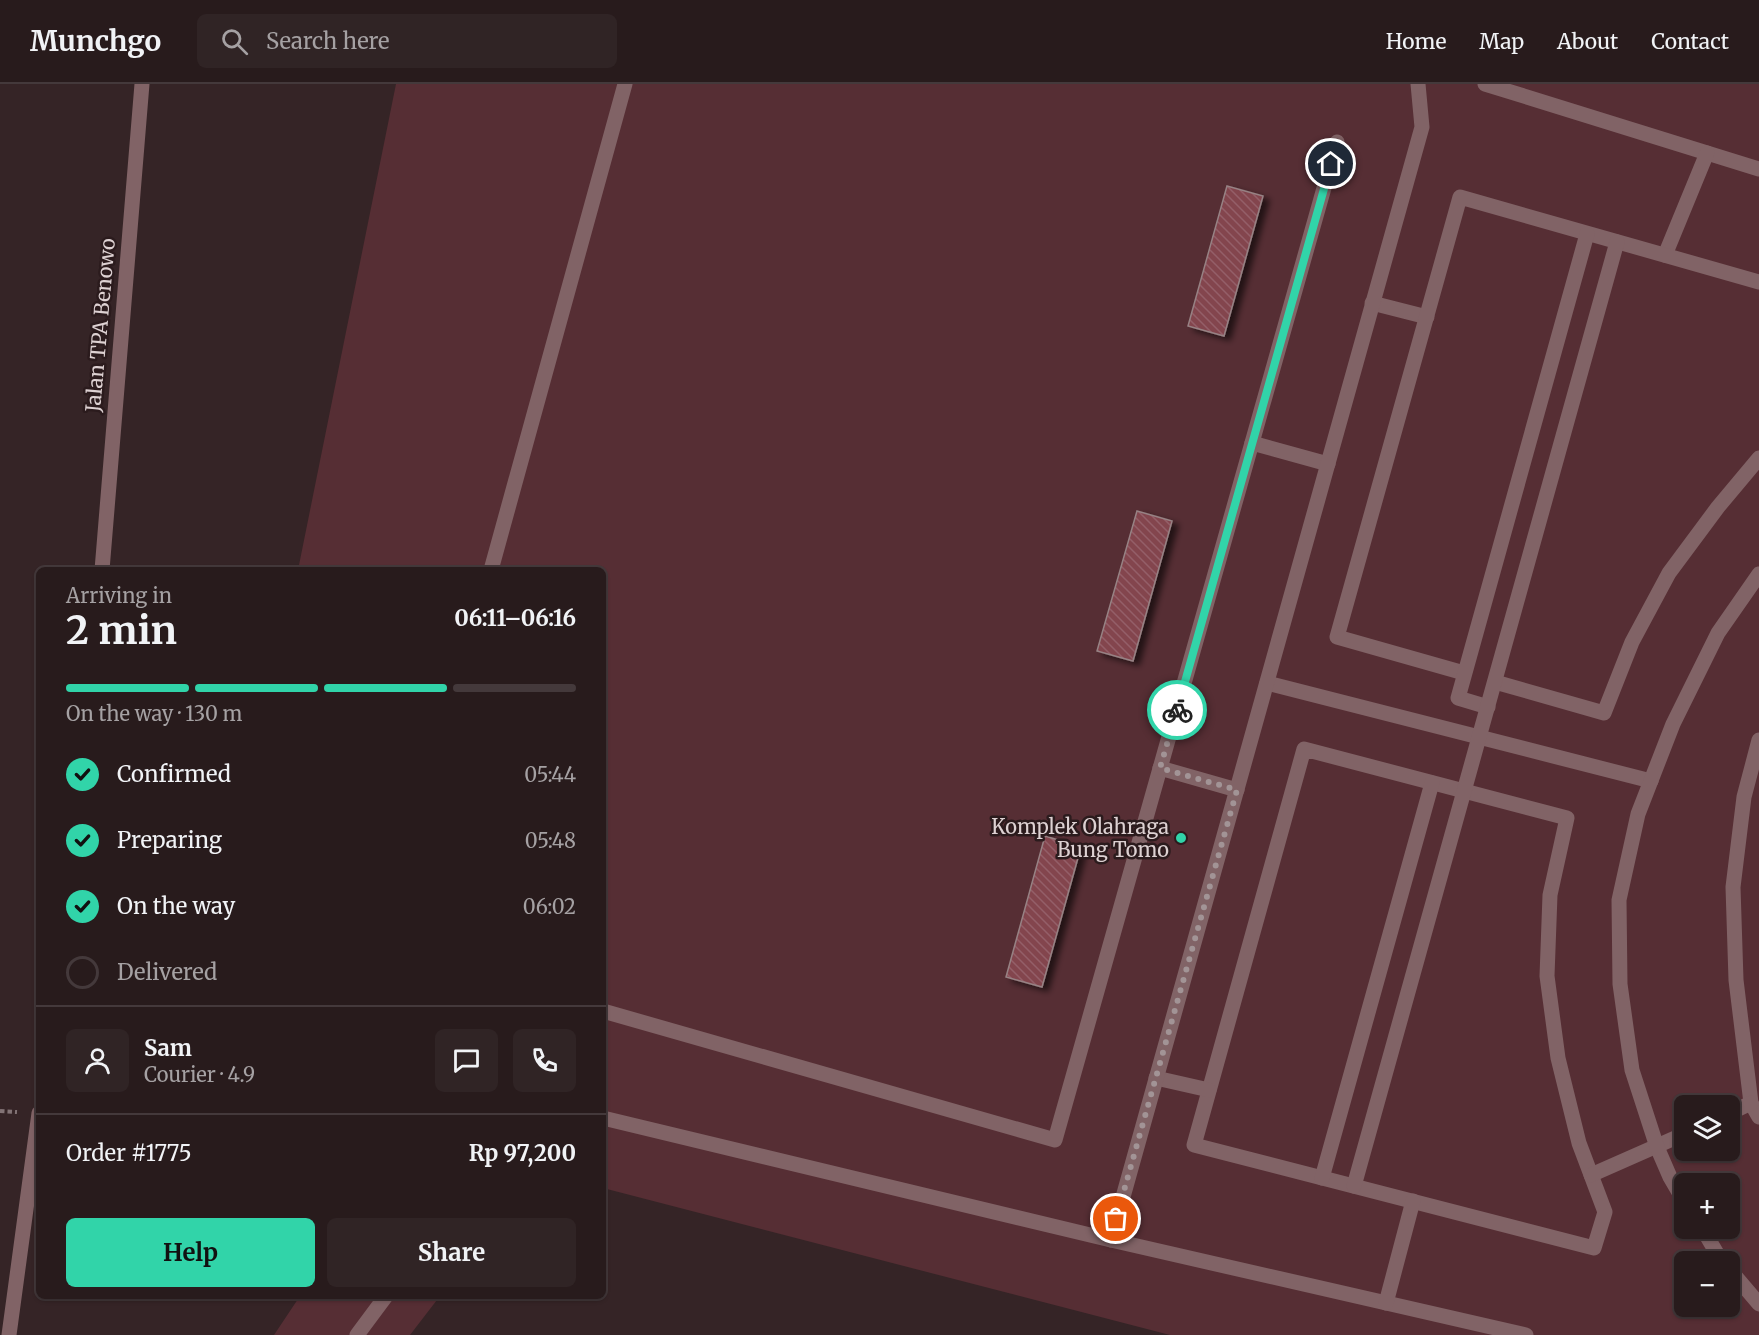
<!DOCTYPE html>
<html lang="en">
<head>
<meta charset="utf-8">
<style>
	body { margin:0; font-family:Merriweather,serif; background:#302425; color:#f1f3f6; height:100vh; display:flex; flex-direction:column; font-size:22px; white-space:nowrap }
	* { box-sizing:border-box; margin:0 }
	p { font-size:20px; color:#a5a1a3 }
	.icon { flex:none; width:33px; height:33px; fill:none; stroke:currentColor; stroke-width:2; stroke-linecap:round; stroke-linejoin:round }
	.map { position:relative; flex:1; overflow:hidden }
	.side { position:absolute; left:36px; top:483px; width:570px; height:732px; display:flex; flex-direction:column; background:#281b1c; border-radius:9px; box-shadow:0 2px 4px #0004,0 0 0 2px #44393b }
	.side>* { flex:none }
	.tools { position:absolute; left:1674px; top:1011px; display:grid; gap:12px }
	.tools a { display:grid; place-items:center; width:66px; height:66px; border-radius:9px; background:#281b1c; box-shadow:0 2px 4px #0004,0 0 0 2px #44393b; font-size:30px }
	.pin { position:absolute; display:grid; place-items:center; width:51px; height:51px; color:#fff; margin:-26px; border:3px solid #fff; border-radius:50%; box-shadow:0 2px 6px #0007 }
	.courier { position:absolute; display:grid; place-items:center; width:60px; height:60px; margin:-30px; border:4px solid #31d4a9; border-radius:50%; background:#fff; color:#222; box-shadow:0 2px 8px #0007 }
	.headline em { font-style:normal; font-weight:700 }
	.headline div { display:flex; flex-direction:column-reverse }
	.headline { display:flex; align-items:center; justify-content:space-between; height:102px; padding:0 30px }
	h1 { font-size:39px; font-weight:700; line-height:45px }
	.bar { display:grid; grid-template-columns:repeat(4,1fr); gap:9px 6px; align-content:center; height:72px; padding:0 30px }
	.bar i { height:8px; border-radius:4px; background:#44393b }
	.bar .selected { background:#31d4a9 }
	.bar p { grid-column:span 4 }
	.line { display:flex; align-items:center; gap:15px; padding:0 30px; border-top:2px solid #44393b }
	.line div { flex:1 }
	.round { display:grid; place-items:center; flex:none; width:63px; height:63px; border-radius:9px; background:#302425 }
	ol { padding:0 30px; list-style:none }
	li { display:flex; align-items:center; gap:18px; height:66px }
	li p { margin-inline-start:auto }
	li .icon { padding:6px; border-radius:50%; background:#31d4a9; color:#111; stroke-width:4 }
	li:last-child { color:#a5a1a3 }
	li i { width:33px; height:33px; border:3px solid #44393b; border-radius:50% }
	.cta { display:flex; gap:12px; margin-top:auto; padding:12px 30px }
	.cta a { flex:1; height:69px; border-radius:9px; background:#31d4a9; color:#111; font-size:24px; font-weight:700; line-height:69px; text-align:center }
	.cta a+a { background:#302425; color:#f1f3f6 }
	header { display:flex; align-items:center; gap:36px; box-sizing:border-box; height:84px; padding:0 30px; background:#281b1c; border-bottom:2px solid #44393b }
	header strong { font-size:28px }
	nav { display:flex; gap:33px; margin-inline-start:auto; font-size:21px }
	.search { width:420px; height:54px; background:#302425; display:flex; align-items:center; gap:15px; box-sizing:border-box; padding:0 21px; border-radius:9px; color:#a5a1a3; font-size:22px }
	.map>svg:first-child { display:block }
</style>
</head>
<body>
<header>
<strong>Munchgo</strong>
<div class="search"><svg class="icon" aria-label="search" viewBox="0 0 24 24"><circle cx="10" cy="10" r="6"/><path d="M15 15l6 6"/></svg>Search here</div>
<nav><a>Home</a><a>Map</a><a>About</a><a>Contact</a></nav>
</header>
<div class="map">
<svg width="1759" height="1251" viewBox="0 0 1759 1251">
	<defs>
		<pattern id="building-back-hatch" width="6" height="6" patternUnits="userSpaceOnUse" patternTransform="scale(1.5)"><rect width="6" height="6" fill="#83444e"/><path d="M-1 5l2 2M0 0l6 6M5-1l2 2" fill="none" stroke="#945e67"/></pattern>
		<filter id="shadow"><feDropShadow dx="6" dy="4" stdDeviation="3" flood-color="#0009"/></filter>
	</defs>
	<rect width="100%" height="100%" fill="#352426"/>
	<g fill="#562e34" fill-rule="evenodd">
		<path d="M396,0H1759V1251H1170L603,1104V486H298ZM1684,1022H1730V1066H1684ZM1684,1100H1730V1144H1684ZM1684,1178H1730V1222H1684Z"/>
		<path d="M300,1212H440L410,1251H274Z"/>
	</g>
	<g fill="url(#building-back-hatch)" stroke="#978284" stroke-width="1.5" filter="url(#shadow)">
		<path d="M1227,102L1263,112L1224,252L1188,242Z"/>
		<path d="M1137,427L1172,437L1133,577L1097,567Z"/>
		<path d="M1045,752L1081,763L1042,903L1006,893Z"/>
	</g>
	<g fill="none" stroke-linecap="round" stroke-linejoin="round">
		<path stroke="#827375" stroke-width="4" stroke-dasharray="4.5 3" stroke-linecap="butt" d="M0,1027L17,1028"/>
		<g stroke="#816366" stroke-width="15">
			<path d="M1485,0L1759,85"/>
			<path d="M1665,171L1707,69"/>
			<path d="M1372,219L1427,233"/>
			<path d="M1252,359L1328,380"/>
			<path d="M102,486L142,0"/>
			<path d="M491,486L625,0"/>
			<path d="M1464,589L1337,553L1460,113L1759,198"/>
			<path d="M1495,598L1604,629L1632,558L1669,489L1718,423L1759,374"/>
			<path d="M1267,599L1651,697"/>
			<path d="M1488,623L1458,614L1587,150"/>
			<path d="M1759,656L1744,713L1733,803L1736,896L1751,1019L1759,1033"/>
			<path d="M1304,665L1567,734L1550,811L1547,892L1558,974L1579,1059L1605,1128L1594,1164L1194,1061Z"/>
			<path d="M1160,684L1237,706"/>
			<path d="M603,927L1055,1056L1337,58"/>
			<path d="M1156,994L1209,1006"/>
			<path d="M1730,1029L1751,1019"/>
			<path d="M603,1034L1111,1156L1526,1251"/>
			<path d="M1591,1091L1684,1050"/>
			<path d="M1322,1094L1432,699"/>
			<path d="M1354,1102L1617,158"/>
			<path d="M1684,1117L1670,1093L1657,1063L1632,986L1620,900L1619,816L1638,730L1673,640L1718,549L1759,490"/>
			<path d="M1702,1144L1722,1178"/>
			<path d="M1111,1156L1422,43L1418,0"/>
			<path d="M1730,1186L1759,1220"/>
			<path d="M1386,1219L1413,1117"/>
			<path d="M9,1251L39,1029"/>
			<path d="M357,1251L386,1212"/>
		</g>
	</g>
	<g fill="none" stroke-linecap="round" stroke-linejoin="round">
		<path stroke="#a29496" stroke-width="6" stroke-dasharray="0 10.8" d="M1116,1135L1237,706L1160,684L1177,626"/>
		<path stroke="#31d4a9" stroke-width="8" d="M1177,626L1331,80"/>
	</g>
	<circle fill="#31d4a9" stroke="#2b1b1d" stroke-width="2" cx="1181" cy="754" r="6"/>
	<g text-anchor="middle" dominant-baseline="central" stroke-width="5" stroke-linejoin="round" paint-order="stroke">
		<g font-size="20" fill="#ddd1d2" stroke="#2b1b1d">
			<text transform="translate(100 241) rotate(-85)">Jalan TPA Benowo</text>
		</g>
		<g font-size="20" fill="#ddd1d2" stroke="#2b1b1d" text-anchor="end">
			<text x="1169" y="742">Komplek Olahraga<tspan x="1169" dy="23">Bung Tomo</tspan></text>
		</g>
	</g>
</svg>
<div class="tools">
<a><svg class="icon" aria-label="layers" viewBox="0 0 24 24"><path d="M12 4l9 5-9 5-9-5zM3 14l9 5 9-5"/></svg></a>
<a>+</a>
<a>−</a>
</div>
<div class="pin" style="left:1116px;top:1135px;background:#ea580c"><svg class="icon" aria-label="bag" viewBox="0 0 24 24"><path d="M5 8h14l-1 12H6zM9 8a3 3 0 0 1 6 0"/></svg></div>
<div class="pin" style="left:1331px;top:80px;background:#1f2937"><svg class="icon" aria-label="home" viewBox="0 0 24 24"><path d="M3 11l9-7 9 7M6 9v11h12V9"/></svg></div>
<div class="courier" style="left:1177px;top:626px"><svg class="icon" aria-label="bike" viewBox="0 0 24 24"><circle cx="6" cy="16" r="4"/><circle cx="18" cy="16" r="4"/><path d="M6 16l4-8h5l3 8M10 8l3 8H6M13 5h3"/></svg></div>
<section class="side">
<div class="headline"><div><h1>2 min</h1><p>Arriving in</p></div><em>06:11–06:16</em></div>
<div class="bar"><i class="selected"></i><i class="selected"></i><i class="selected"></i><i></i><p>On the way · 130 m</p></div>
<ol>
<li><svg class="icon" aria-label="check" viewBox="0 0 24 24"><path d="M5 12l5 5 9-10"/></svg>Confirmed<p>05:44</p></li>
<li><svg class="icon" aria-label="check" viewBox="0 0 24 24"><path d="M5 12l5 5 9-10"/></svg>Preparing<p>05:48</p></li>
<li><svg class="icon" aria-label="check" viewBox="0 0 24 24"><path d="M5 12l5 5 9-10"/></svg>On the way<p>06:02</p></li>
<li><i></i>Delivered</li>
</ol>
<div class="line" style="height:108px"><a class="round"><svg class="icon" aria-label="person" viewBox="0 0 24 24"><circle cx="12" cy="8" r="4"/><path d="M4 21q1-7 8-7t8 7"/></svg></a><div><b>Sam</b><p>Courier · 4.9</p></div><a class="round"><svg class="icon" aria-label="chat" viewBox="0 0 24 24"><path d="M4 5h16v11H9l-5 4z"/></svg></a><a class="round"><svg class="icon" aria-label="phone" viewBox="0 0 24 24"><path d="M5 4h4l2 5-3 2q2 4 5 5l2-3 5 2v4C11 20 4 13 5 4z"/></svg></a></div>
<div class="line" style="height:78px"><div>Order #1775</div><b>Rp 97,200</b></div>
<div class="cta"><a>Help</a><a>Share</a></div>
</section>
</div>
</body>
</html>
